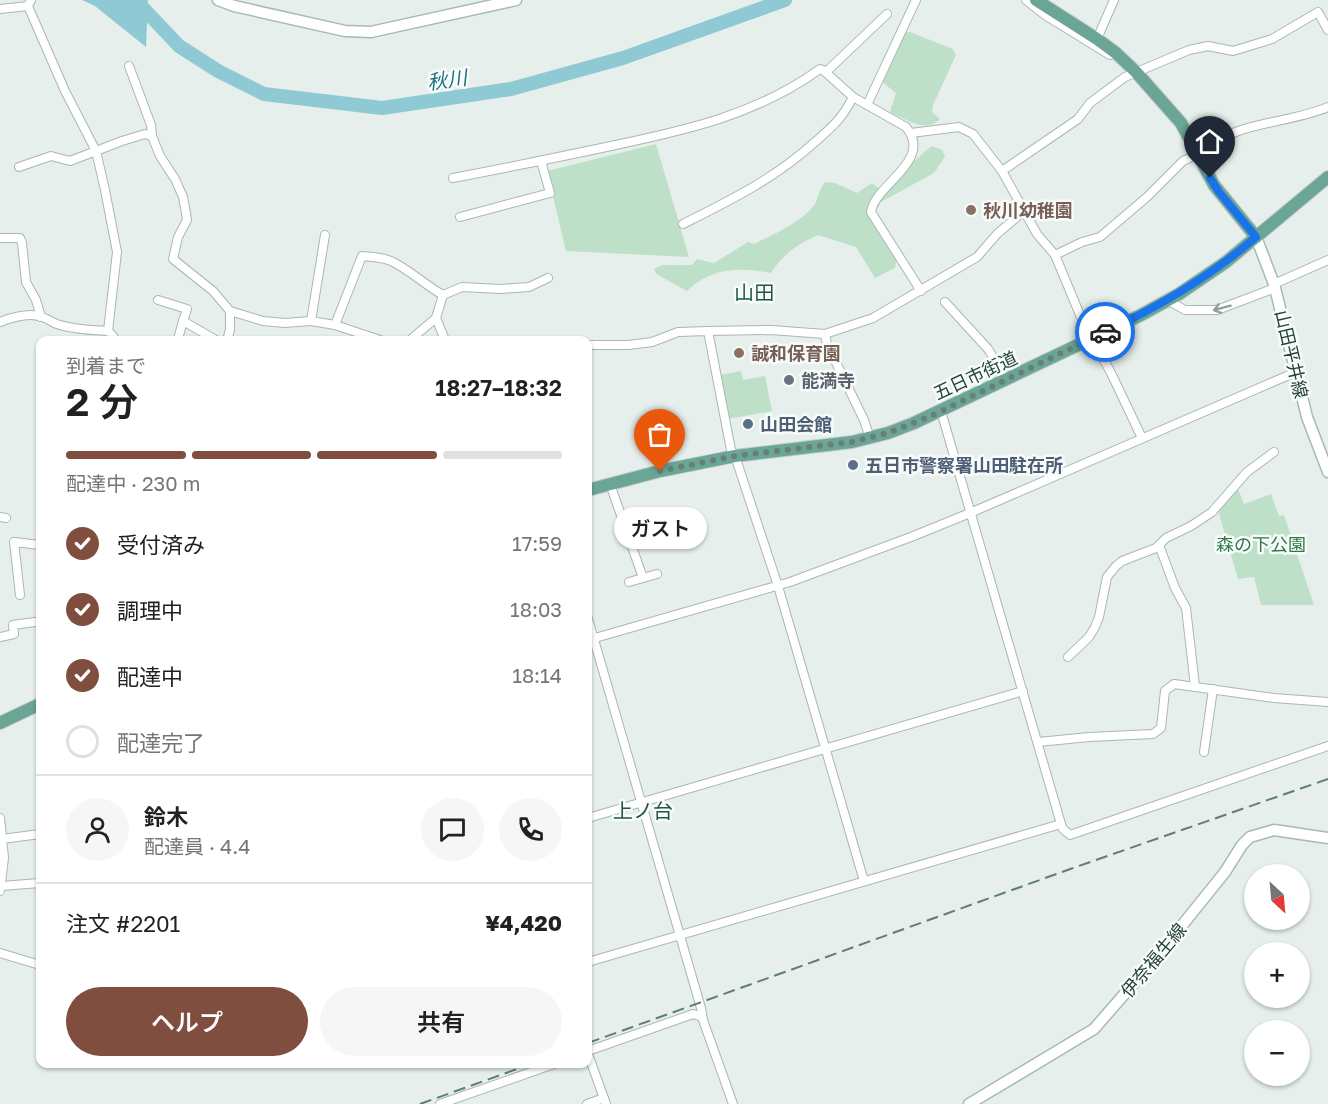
<!DOCTYPE html>
<html lang="ja">
<head>
<meta charset="utf-8">
<style>
	body { margin:0; font-family:"Golos Text","Noto Sans JP",sans-serif; background:#f6f6f6; color:#202124; height:100vh; display:flex; flex-direction:column; font-size:22px; white-space:nowrap }
	* { box-sizing:border-box; margin:0 }
	p { font-size:20px; color:#757577 }
	.icon { flex:none; width:33px; height:33px; fill:none; stroke:currentColor; stroke-width:2; stroke-linecap:round; stroke-linejoin:round }
	.map { position:relative; flex:1; overflow:hidden }
	.side { position:absolute; left:36px; top:336px; width:556px; height:732px; display:flex; flex-direction:column; background:#fff; border-radius:12px; box-shadow:0 2px 4px #0004 }
	.side>* { flex:none }
	.needle { width:39px; rotate:154deg }
	.tools { position:absolute; left:1244px; top:864px; display:grid; gap:12px }
	.tools a { display:grid; place-items:center; width:66px; height:66px; border-radius:50%; background:#fff; box-shadow:0 2px 4px #0004; font-size:30px }
	.pin { position:absolute; display:grid; place-items:center; width:51px; height:51px; color:#fff; margin:-62px -26px; border-radius:50% 50% 50% 0; rotate:-45deg; box-shadow:0 0 6px #0007 }
	.pin .icon { rotate:45deg }
	.courier { position:absolute; display:grid; place-items:center; width:60px; height:60px; margin:-30px; border:4px solid #1a73e8; border-radius:50%; background:#fff; color:#222; box-shadow:0 2px 8px #0007 }
	.bubble { position:absolute; height:42px; border-radius:21px; background:#fff; box-shadow:0 2px 4px #0004; font-size:20px; font-weight:600; line-height:42px; text-align:center }
	.head em { font-style:normal; font-weight:600 }
	.head div { display:flex; flex-direction:column-reverse }
	.head { display:flex; align-items:center; justify-content:space-between; height:102px; padding:0 30px }
	h1 { font-size:39px; font-weight:600; line-height:45px }
	.bar { display:grid; grid-template-columns:repeat(4,1fr); gap:9px 6px; align-content:center; height:72px; padding:0 30px }
	.bar i { height:8px; border-radius:4px; background:#e0e0e0 }
	.bar .on { background:#7f4e3f }
	.bar p { grid-column:span 4 }
	.line { display:flex; align-items:center; gap:15px; padding:0 30px; border-top:2px solid #e0e0e0 }
	.line div { flex:1 }
	.round { display:grid; place-items:center; flex:none; width:63px; height:63px; border-radius:32px; background:#f6f6f6 }
	ol { padding:0 30px; list-style:none }
	li { display:flex; align-items:center; gap:18px; height:66px }
	li p { margin-inline-start:auto }
	li .icon { padding:6px; border-radius:50%; background:#7f4e3f; color:#fff; stroke-width:4 }
	li:last-child { color:#757577 }
	li i { width:33px; height:33px; border:3px solid #e0e0e0; border-radius:50% }
	.action { display:flex; gap:12px; margin-top:auto; padding:12px 30px }
	.action a { flex:1; height:69px; border-radius:36px; background:#7f4e3f; color:#fff; font-size:24px; font-weight:600; line-height:69px; text-align:center }
	.action a+a { background:#f6f6f6; color:#202124 }
	.map>svg:first-child { display:block }
</style>
</head>
<body>
<div class="map">
<svg width="1328" height="1104" viewBox="0 0 1328 1104">
	<rect width="100%" height="100%" fill="#e6efeb"/>
	<g fill="#bfe0c8">
		<path d="M910,32L953,49L956,55L933,105L932,112L940,119C925,134 906,119 890,112L896,93L881,81L902,33Z"/>
		<path d="M656,144L689,257L566,251L547,171Z"/>
		<path d="M932,146L942,150L945,157L934,173L881,202L875,213L897,258L895,268L875,278L856,247L818,235C798,244 783,254 771,273C738,267 712,267 687,291L656,274L654,269L662,265H692L697,259L714,263L748,242L754,244C774,234 801,223 815,204C819,197 819,189 825,182L835,183L857,193L872,183L885,193C901,177 914,159 932,146Z"/>
		<path d="M741,371L743,380L765,376L772,411L728,419L720,375Z"/>
		<path d="M1237,486L1244,504L1271,494L1279,516L1284,515L1314,605H1261L1254,577L1238,579L1218,510Z"/>
	</g>
	<path fill="#8ec9d4" d="M82,0H148L146,47L95,6Z"/>
	<g fill="none" stroke-linecap="round" stroke-linejoin="round">
		<path stroke="#8ec9d4" stroke-width="14" d="M132,0L144,9L179,46L218,71L264,94L382,108L511,89L623,58L785,0"/>
		<g stroke="#a8b8b2" stroke-width="10">
			<g id="street">
				<path d="M31,0L28,6L65,91L96,151L105,190L117,252L108,331"/>
				<path d="M1026,0L1045,15L1110,55L1114,53"/>
				<path d="M0,9L28,6"/>
				<path d="M1097,39L1114,0"/>
				<path d="M129,66L151,125L152,136"/>
				<path d="M826,72L887,14"/>
				<path d="M867,105L916,0"/>
				<path d="M911,133L959,127L973,134L1002,171L1037,234L1055,255L1080,315L1111,373L1142,438"/>
				<path d="M1200,157C1212,148 1224,136 1238,131C1268,121 1299,119 1328,107"/>
				<path d="M19,167L51,156L70,161L122,141L145,134L152,136L160,156L175,179L183,197L186,213L187,220L178,237L173,259L213,291L230,311V330L227,340"/>
				<path d="M1002,171L1078,119L1090,103L1125,77L1189,50L1208,46L1233,51L1272,39L1318,12L1328,30"/>
				<path d="M453,178C506,168 559,157 611,146C687,130 756,115 820,69L823,70L853,97L906,127C934,161 875,184 871,212L921,291"/>
				<path d="M460,217L550,193L541,161"/>
				<path d="M683,224C731,200 774,179 815,142C833,126 842,119 853,97"/>
				<path d="M0,238H20L22,243L26,282L36,300L41,317"/>
				<path d="M1055,255L1082,242L1100,237L1147,197L1183,161L1198,154"/>
				<path d="M1274,284L1328,260"/>
				<path d="M443,295L462,287L500,289L529,287L548,278"/>
				<path d="M158,300L187,309L183,321"/>
				<path d="M1167,300L1185,310H1217L1275,288"/>
				<path d="M945,302L988,349L1007,380"/>
				<path d="M230,311L263,321L285,323L311,321L335,325L380,340"/>
				<path d="M311,321L325,235"/>
				<path d="M0,322C13,317 29,312 42,317C49,319 54,324 60,325C76,330 92,330 108,331"/>
				<path d="M335,325L362,256C372,257 382,257 391,261C410,270 425,285 443,295L436,318L445,340"/>
				<path d="M108,331L113,336L115,340"/>
				<path d="M708,331L771,330L825,334L873,318L977,257L997,234L1025,210"/>
				<path d="M825,334L827,344L864,420L870,438"/>
				<path d="M178,339L183,321L216,340"/>
				<path d="M410,340L436,318"/>
				<path d="M588,345H629L652,342L678,332L708,331L731,450L735,456L778,586L864,881"/>
				<path d="M941,411L1061,824L1063,829L1070,835L1328,746"/>
				<path d="M610,484L643,578"/>
				<path d="M0,517L6,518"/>
				<path d="M1159,545L1175,588L1186,608L1195,686"/>
				<path d="M629,582L657,574"/>
				<path d="M20,595L14,542L40,545"/>
				<path d="M588,619L701,1008L703,1020L733,1104"/>
				<path d="M0,637L14,634L13,625L35,622"/>
				<path d="M588,640L790,582L911,537L970,513L1296,372"/>
				<path d="M1068,657L1089,637L1095,627L1099,617L1107,577L1116,566L1122,561L1156,548L1166,538L1191,526L1212,512L1247,472L1274,452"/>
				<path d="M1038,742L1089,737L1153,734L1161,728L1165,691L1174,684L1274,698L1328,702"/>
				<path d="M1204,752L1213,689"/>
				<path d="M0,818L4,858L0,891"/>
				<path d="M588,818L1023,691"/>
				<path d="M2,839L40,834"/>
				<path d="M1,886L40,883"/>
				<path d="M0,953L40,965"/>
				<path d="M588,962L1061,824"/>
				<path d="M588,1051L693,1014L702,1017"/>
				<path d="M588,1054L606,1104"/>
				<path d="M440,1104L554,1064"/>
				<path d="M587,1104L604,1098"/>
			</g>
		</g>
		<g stroke="#a4bbb3" stroke-width="13">
			<g id="secondary">
				<path d="M218,0L234,6L345,31L371,32L516,0"/>
				<path d="M1256,237L1274,284L1307,417L1328,472"/>
				<path d="M969,1104L1094,1029L1155,959L1225,872L1242,845L1250,837L1274,830L1328,838"/>
			</g>
		</g>
		<g stroke="#c2cac8" stroke-width="14">
			<g id="primary">
				<path d="M1036,0L1097,39L1116,53L1136,72L1181,123L1214,185L1256,237"/>
				<path d="M588,490L660,471L735,456L852,442L888,433L914,423L1141,315L1179,294L1226,262L1328,177"/>
				<path d="M0,723L40,704"/>
			</g>
		</g>
		<use href="#street" stroke="#fff" stroke-width="8"/>
		<use href="#secondary" stroke="#fff" stroke-width="10"/>
		<use href="#primary" stroke="#6aa596" stroke-width="12"/>
		<g stroke="#5f7d75" stroke-width="2" stroke-dasharray="12 6" stroke-linecap="butt">
			<path d="M588,1043L1073,868L1328,779"/>
			<path d="M420,1104L531,1064"/>
		</g>
	</g>
	<defs><path id="oneway-shaft" d="M-6 0H5M1.5-3L5.5 0L1.5 3" fill="none" stroke-width="1.6" stroke-linecap="round" stroke-linejoin="round" transform="scale(1.5)"/></defs>
	<use stroke="#92a09c" href="#oneway-shaft" transform="translate(1222 308) rotate(165)"/>
	<g fill="none" stroke-linecap="round" stroke-linejoin="round">
		<path stroke="#687f78" stroke-width="6" stroke-dasharray="0 10.8" d="M660,471L735,456L852,442L888,433L931,416L1105,332"/>
		<path stroke="#1a73e8" stroke-width="8" d="M1105,332C1160,306 1211,276 1256,237L1219,192L1210,178"/>
	</g>
	<g fill="#8d6e63" stroke="#f7fbf9" stroke-width="2">
		<circle cx="971" cy="210" r="6"/>
		<circle cx="739" cy="353" r="6"/>
	</g>
	<circle fill="#6b7280" stroke="#f7fbf9" stroke-width="2" cx="789" cy="380" r="6"/>
	<g fill="#5c6f8a" stroke="#f7fbf9" stroke-width="2">
		<circle cx="748" cy="424" r="6"/>
		<circle cx="853" cy="465" r="6"/>
	</g>
	<g text-anchor="middle" dominant-baseline="central" stroke-width="5" stroke-linejoin="round" paint-order="stroke">
		<g font-size="18" font-weight="bold" fill="#785e54" stroke="#f7fbf9" text-anchor="start">
			<text x="983" y="210">秋川幼稚園</text>
			<text x="751" y="353">誠和保育園</text>
		</g>
		<g font-size="18" fill="#24423a" stroke="#f7fbf9">
			<text transform="translate(1292 354) rotate(77)">山田平井線</text>
			<text transform="translate(975 375) rotate(-25)">五日市街道</text>
			<text transform="translate(1153 960) rotate(-50)">伊奈福生線</text>
		</g>
		<g font-size="18" font-weight="bold" fill="#5b616d" stroke="#f7fbf9" text-anchor="start">
			<text x="801" y="380">能満寺</text>
		</g>
		<g font-size="18" font-weight="bold" fill="#4e5e75" stroke="#f7fbf9" text-anchor="start">
			<text x="760" y="424">山田会館</text>
			<text x="865" y="465">五日市警察署山田駐在所</text>
		</g>
		<g font-size="18" fill="#2d7a4b" stroke="#f7fbf9">
			<text x="1261" y="544">森の下公園</text>
		</g>
		<g font-size="20" font-style="italic" fill="#1c6f80" stroke="#f7fbf9">
			<text transform="translate(447 79) rotate(-8)">秋川</text>
		</g>
		<g font-size="20" fill="#1f5548" stroke="#f7fbf9">
			<text x="754" y="292">山田</text>
			<text x="643" y="810">上ノ台</text>
		</g>
	</g>
</svg>
<div class="tools">
<a><svg class="needle" viewBox="-14 -14 28 28"><path d="M0-13l5 13h-10z" fill="#e53935"/><path d="M0 13l5-13h-10z" fill="#757577"/></svg></a>
<a>+</a>
<a>−</a>
</div>
<div class="pin" style="left:660px;top:471px;background:#ea580c"><svg class="icon" aria-label="bag" viewBox="0 0 24 24"><path d="M5 8h14l-1 12H6zM9 8a3 3 0 0 1 6 0"/></svg></div>
<div class="pin" style="left:1210px;top:178px;background:#1f2937"><svg class="icon" aria-label="home" viewBox="0 0 24 24"><path d="M3 11l9-7 9 7M6 9v11h12V9"/></svg></div>
<div class="courier" style="left:1105px;top:332px"><svg class="icon" aria-label="car" viewBox="0 0 24 24"><path d="M5 17H2v-5l4-1 3-4h7l3 4 3 1v5h-3M9 17h6M6 11h13"/><circle cx="7" cy="17" r="2"/><circle cx="17" cy="17" r="2"/></svg></div>
<div class="bubble" style="left:614px;top:507px;width:93px">ガスト</div>
<section class="side">
<div class="head"><div><h1>2 分</h1><p>到着まで</p></div><em>18:27–18:32</em></div>
<div class="bar"><i class="on"></i><i class="on"></i><i class="on"></i><i></i><p>配達中 · 230 m</p></div>
<ol>
<li><svg class="icon" aria-label="check" viewBox="0 0 24 24"><path d="M5 12l5 5 9-10"/></svg>受付済み<p>17:59</p></li>
<li><svg class="icon" aria-label="check" viewBox="0 0 24 24"><path d="M5 12l5 5 9-10"/></svg>調理中<p>18:03</p></li>
<li><svg class="icon" aria-label="check" viewBox="0 0 24 24"><path d="M5 12l5 5 9-10"/></svg>配達中<p>18:14</p></li>
<li><i></i>配達完了</li>
</ol>
<div class="line" style="height:108px"><a class="round"><svg class="icon" aria-label="person" viewBox="0 0 24 24"><circle cx="12" cy="8" r="4"/><path d="M4 21q1-7 8-7t8 7"/></svg></a><div><b>鈴木</b><p>配達員 · 4.4</p></div><a class="round"><svg class="icon" aria-label="chat" viewBox="0 0 24 24"><path d="M4 5h16v11H9l-5 4z"/></svg></a><a class="round"><svg class="icon" aria-label="phone" viewBox="0 0 24 24"><path d="M5 4h4l2 5-3 2q2 4 5 5l2-3 5 2v4C11 20 4 13 5 4z"/></svg></a></div>
<div class="line" style="height:78px"><div>注文 #2201</div><b>¥4,420</b></div>
<div class="action"><a>ヘルプ</a><a>共有</a></div>
</section>
</div>
</body>
</html>
